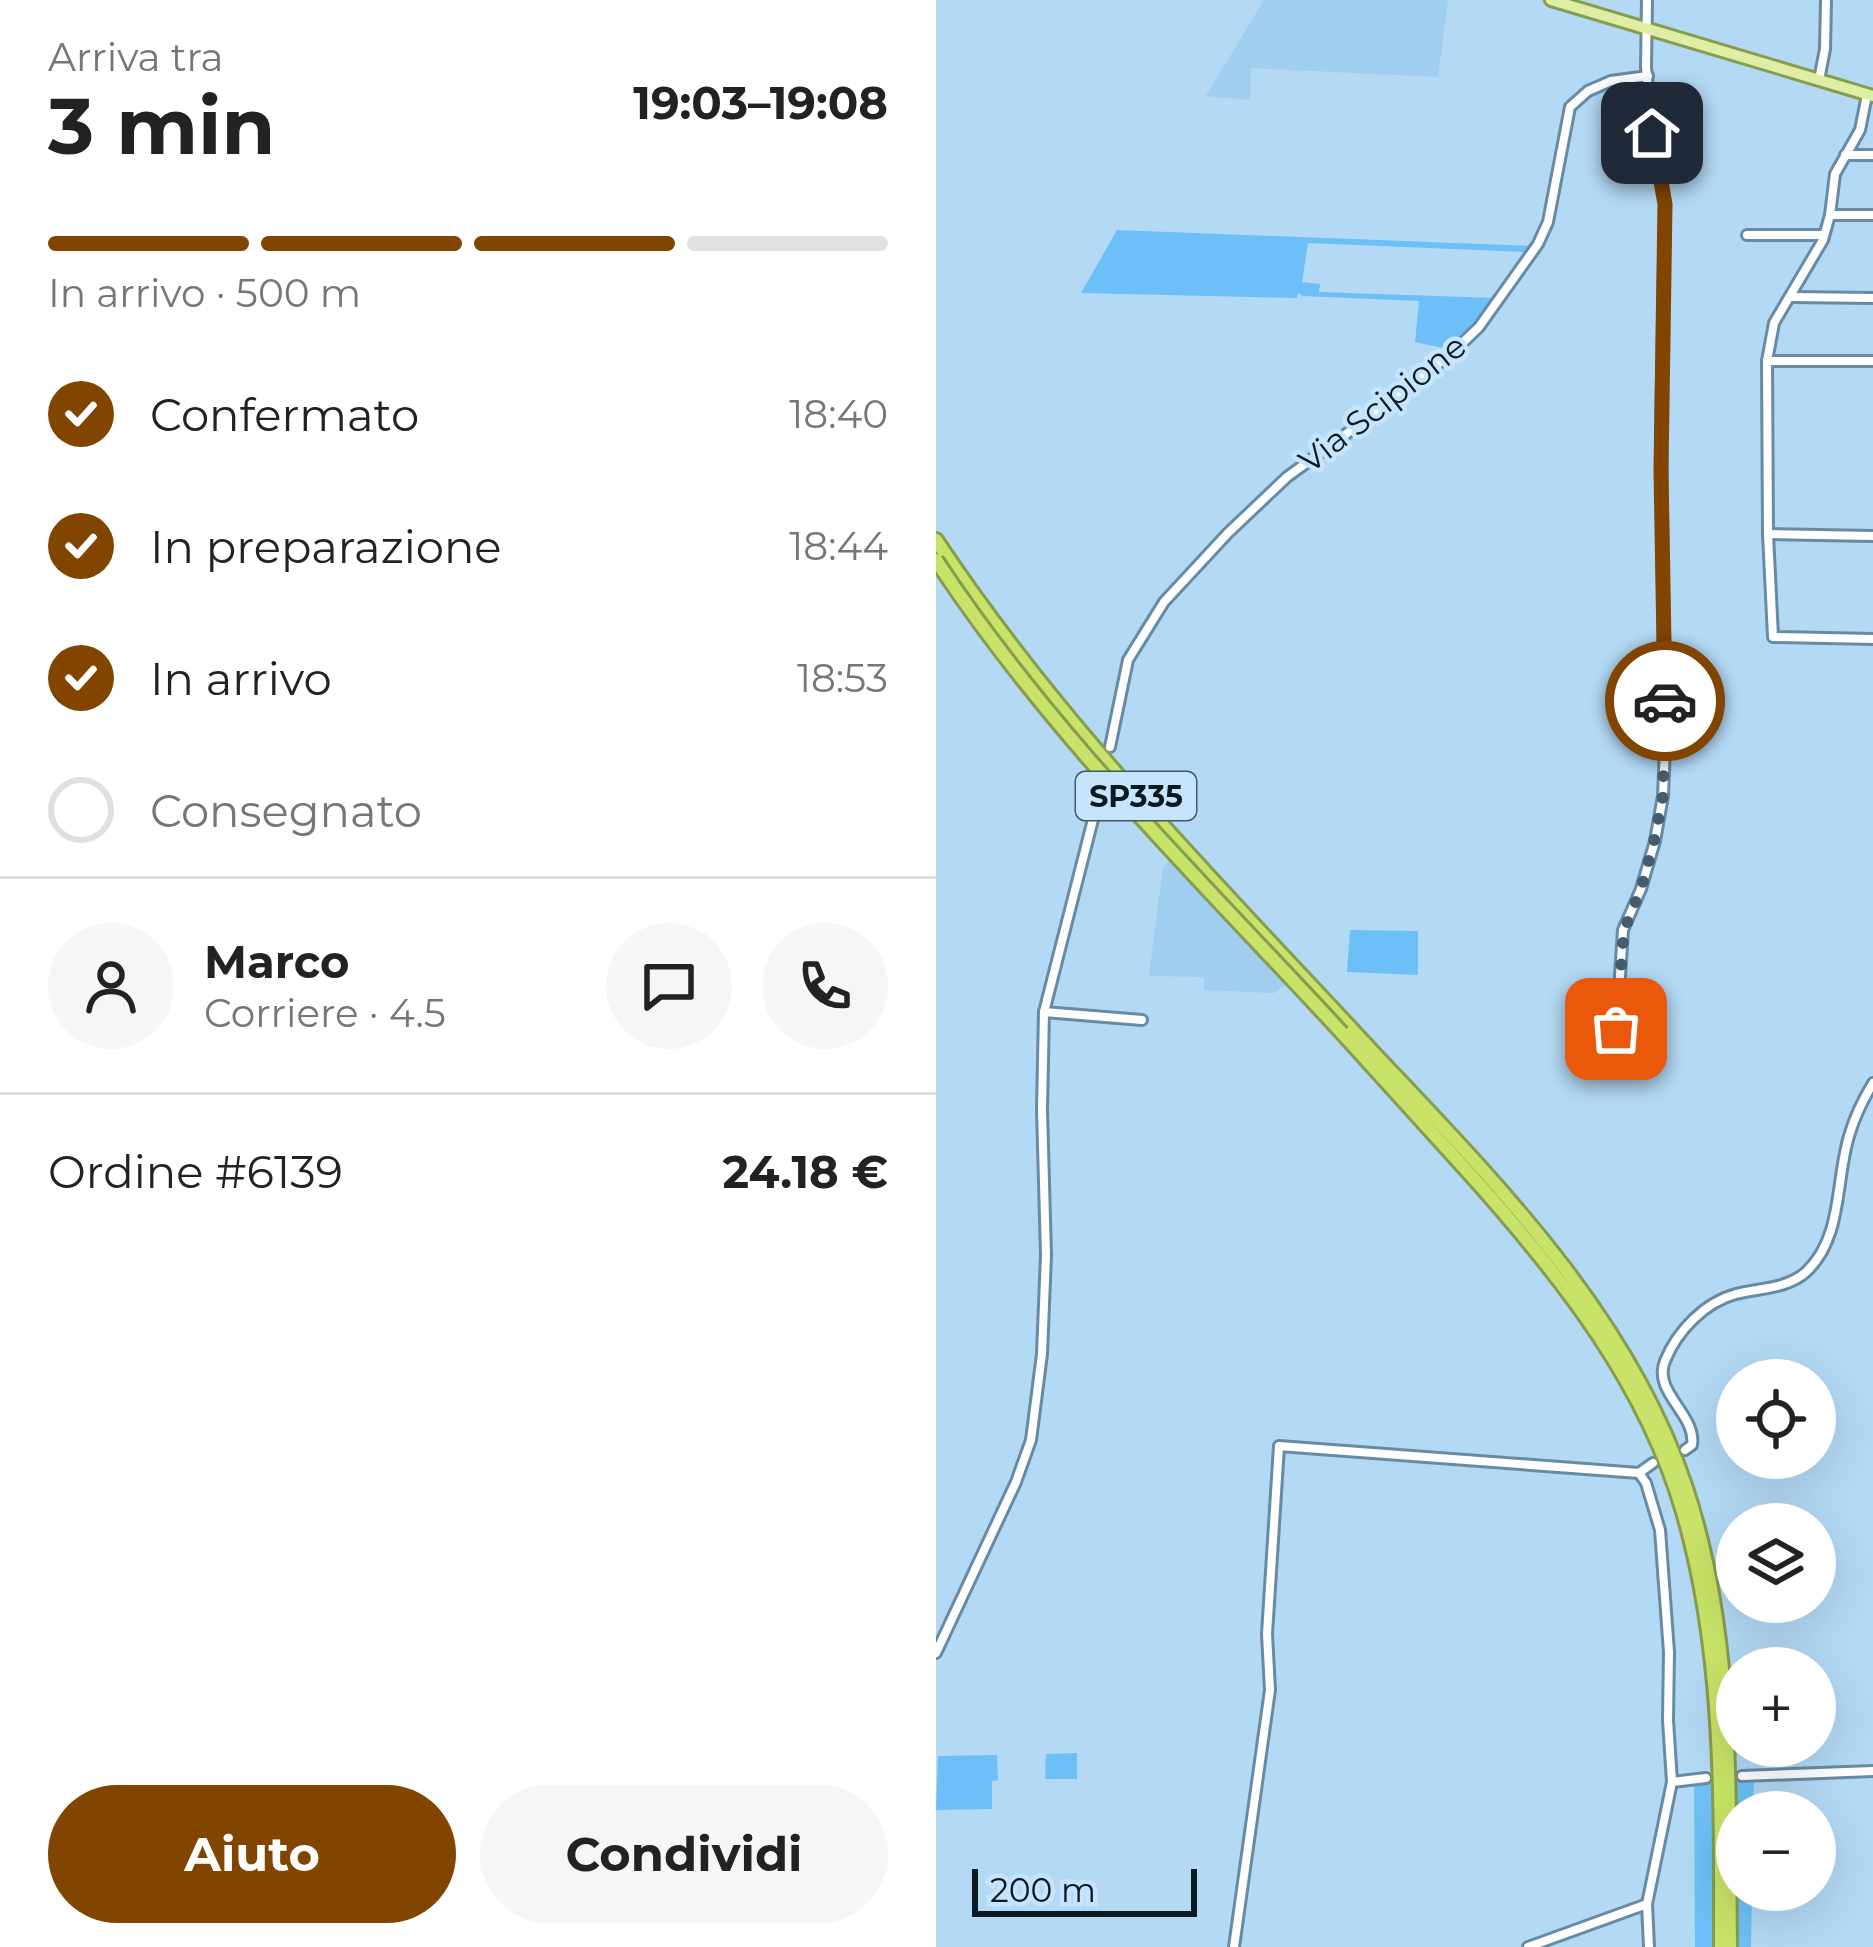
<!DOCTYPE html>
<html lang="it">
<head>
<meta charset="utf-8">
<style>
	body { margin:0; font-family:Montserrat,sans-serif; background:#f6f6f6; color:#222; height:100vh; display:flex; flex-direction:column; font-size:45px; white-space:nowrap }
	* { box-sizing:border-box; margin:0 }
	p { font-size:39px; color:#767676 }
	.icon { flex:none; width:66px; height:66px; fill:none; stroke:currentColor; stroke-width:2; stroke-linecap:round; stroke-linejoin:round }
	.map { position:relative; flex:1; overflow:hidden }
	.panel { display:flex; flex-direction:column; background:#fff; width:936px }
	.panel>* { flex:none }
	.controls { position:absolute; left:780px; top:1359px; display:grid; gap:24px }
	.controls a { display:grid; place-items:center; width:120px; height:120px; border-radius:50%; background:#fff; box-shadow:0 12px 48px #0002; font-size:60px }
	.scale { position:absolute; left:36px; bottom:30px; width:225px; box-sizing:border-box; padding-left:12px; border:6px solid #0b1923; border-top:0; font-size:33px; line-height:42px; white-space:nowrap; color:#0b1923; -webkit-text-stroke:9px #c6e5fc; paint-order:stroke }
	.pin { position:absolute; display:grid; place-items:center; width:102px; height:102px; color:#fff; margin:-51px; border-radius:24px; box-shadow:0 6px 18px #0006 }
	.courier { position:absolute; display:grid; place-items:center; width:120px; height:120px; margin:-60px; border:9px solid #814500; border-radius:50%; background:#fff; color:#222; box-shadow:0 3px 15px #0007 }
	.head em { font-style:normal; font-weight:700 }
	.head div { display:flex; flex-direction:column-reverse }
	.head { display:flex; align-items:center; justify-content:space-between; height:204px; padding:0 48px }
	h1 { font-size:78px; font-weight:700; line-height:90px }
	.bar { display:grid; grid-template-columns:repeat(4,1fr); gap:18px 12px; align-content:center; height:144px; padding:0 48px }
	.bar i { height:15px; border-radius:9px; background:#e0e0e0 }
	.bar .current { background:#814500 }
	.bar p { grid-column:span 4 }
	.line { display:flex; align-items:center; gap:30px; padding:0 48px; border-top:3px solid #e0e0e0 }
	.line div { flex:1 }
	.round { display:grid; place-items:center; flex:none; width:126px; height:126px; border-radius:63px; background:#f6f6f6 }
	ol { padding:0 48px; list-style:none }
	li { display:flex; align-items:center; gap:36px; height:132px }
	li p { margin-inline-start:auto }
	li .icon { padding:12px; border-radius:50%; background:#814500; color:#fff; stroke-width:4 }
	li:last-child { color:#767676 }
	li i { width:66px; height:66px; border:6px solid #e0e0e0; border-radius:50% }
	.cta { display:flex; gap:24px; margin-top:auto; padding:24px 48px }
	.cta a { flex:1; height:138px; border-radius:72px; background:#814500; color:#fff; font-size:48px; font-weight:700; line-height:138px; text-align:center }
	.cta a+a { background:#f6f6f6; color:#222 }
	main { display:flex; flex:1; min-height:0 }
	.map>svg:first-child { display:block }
</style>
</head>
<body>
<main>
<section class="panel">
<div class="head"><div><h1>3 min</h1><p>Arriva tra</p></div><em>19:03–19:08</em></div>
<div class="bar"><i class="current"></i><i class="current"></i><i class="current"></i><i></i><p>In arrivo · 500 m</p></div>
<ol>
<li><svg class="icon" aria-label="check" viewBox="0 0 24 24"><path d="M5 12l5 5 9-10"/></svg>Confermato<p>18:40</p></li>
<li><svg class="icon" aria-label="check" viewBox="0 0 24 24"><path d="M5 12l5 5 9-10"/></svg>In preparazione<p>18:44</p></li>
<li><svg class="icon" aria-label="check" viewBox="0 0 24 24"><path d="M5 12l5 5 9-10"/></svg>In arrivo<p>18:53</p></li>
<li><i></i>Consegnato</li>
</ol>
<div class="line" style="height:216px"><a class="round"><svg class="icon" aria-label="person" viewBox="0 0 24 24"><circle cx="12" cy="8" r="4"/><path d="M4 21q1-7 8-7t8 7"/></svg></a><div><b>Marco</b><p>Corriere · 4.5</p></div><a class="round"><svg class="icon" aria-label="chat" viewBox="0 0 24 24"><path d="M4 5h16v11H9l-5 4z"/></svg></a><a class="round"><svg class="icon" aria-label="phone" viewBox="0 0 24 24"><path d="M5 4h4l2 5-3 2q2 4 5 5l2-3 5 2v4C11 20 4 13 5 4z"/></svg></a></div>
<div class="line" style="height:156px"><div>Ordine #6139</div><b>24.18 €</b></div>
<div class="cta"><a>Aiuto</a><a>Condividi</a></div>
</section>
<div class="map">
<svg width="937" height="1947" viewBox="0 0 937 1947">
	<rect width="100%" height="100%" fill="#b3d9f5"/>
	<g fill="#a1cdee">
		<path d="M328,0H512L502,77L315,68L314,100L270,96Z"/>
		<path d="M235,859L351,983L338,993L268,990V977L213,976L227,867Z"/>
	</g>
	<g fill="#6dc0f7">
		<path d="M181,230L598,246L593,252L372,243L366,282L384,284L383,292L560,298L540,326L516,350L479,342L483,301L367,296L362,293L361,298L145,293Z"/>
		<path d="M414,930L482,931V975L411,972Z"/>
		<path d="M141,1753V1779H109L110,1754Z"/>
		<path d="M61,1755L62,1780L56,1781V1809L0,1810L2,1756Z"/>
		<path d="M818,1779L817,1812H801V1890H816L815,1947H801L800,1780Z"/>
		<path d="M758,1783H779L780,1947H759Z"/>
	</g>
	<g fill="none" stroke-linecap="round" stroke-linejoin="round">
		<g stroke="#678ba4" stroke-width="14">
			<g id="minor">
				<path d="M883,80L889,49L890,0"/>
				<path d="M931,95L924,130L899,174L894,215L887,240L838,323L831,361L832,534L837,637L937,639"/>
				<path d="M909,155H937"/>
				<path d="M894,215H937"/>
				<path d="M811,235H888"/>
				<path d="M855,297L937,298"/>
				<path d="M831,361H937"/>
				<path d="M832,534L937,536"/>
				<path d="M174,747L192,660L228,602L292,533L351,477L457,400L517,352L543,327L602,244L612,222L634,107L652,91L675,81L712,76"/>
				<path d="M108,1012L206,1020"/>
				<path d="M679,1053L687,930L705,889L719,841L727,796L729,747L725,437L729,204L714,111L710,67L711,0"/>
				<path d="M749,1450L756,1445C761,1415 716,1392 729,1361C741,1331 769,1302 800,1294C823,1288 851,1289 870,1272C908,1237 899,1177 914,1133C919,1116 928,1098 937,1083"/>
				<path d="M703,1473L710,1483L724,1530L733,1652L732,1720L736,1782L711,1904L713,1947"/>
				<path d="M703,1473L717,1463"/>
				<path d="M0,1653L80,1482L95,1440L106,1354L110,1255L106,1110L108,1012L165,788"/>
				<path d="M806,1776L937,1771"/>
				<path d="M736,1782L770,1778"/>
				<path d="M298,1947L334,1690L331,1634L343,1446L703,1473"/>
				<path d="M592,1947L711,1904"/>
			</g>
		</g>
		<g stroke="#869c4f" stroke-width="16">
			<path id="major" d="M615,0L937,96"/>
		</g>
		<g stroke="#869c4f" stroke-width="18">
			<g id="highway">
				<path d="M0,540C124,727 283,886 435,1050C558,1181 692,1314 750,1488C799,1636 792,1793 794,1947"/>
				<path d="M406,1033C451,1082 496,1132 541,1182C627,1279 710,1384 747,1512C788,1652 785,1802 785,1947"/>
			</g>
		</g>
		<use href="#minor" stroke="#fff" stroke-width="8"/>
		<use href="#major" stroke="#deeea4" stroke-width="10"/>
		<use href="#highway" stroke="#c8e367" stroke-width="12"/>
		<g stroke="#869c4f" stroke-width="18" stroke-linecap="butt">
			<path id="highway-bridge" d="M0,560C114,734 265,880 406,1033"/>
		</g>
		<use href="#highway-bridge" stroke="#c8e367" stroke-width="12"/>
	</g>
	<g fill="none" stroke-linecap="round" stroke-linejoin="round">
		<path stroke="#465c6c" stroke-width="12" stroke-dasharray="0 21.6" d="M680,1029L688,930L705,889L718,841L727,796L729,701"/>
		<path stroke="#814500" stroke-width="15" d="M716,133L729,204L725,471L729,701"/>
	</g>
	<g text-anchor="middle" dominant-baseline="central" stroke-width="9" stroke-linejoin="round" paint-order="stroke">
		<rect fill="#c6e5fc" stroke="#435664" stroke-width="3" x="140" y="772" width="120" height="48" rx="9"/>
		<g font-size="30" font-weight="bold" fill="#0b1923">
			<text x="200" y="796">SP335</text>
		</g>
		<g font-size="33" fill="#0b1923" stroke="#c6e5fc">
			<text transform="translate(446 403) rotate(-38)">Via Scipione</text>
		</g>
	</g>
</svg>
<div class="controls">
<a><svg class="icon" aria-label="locate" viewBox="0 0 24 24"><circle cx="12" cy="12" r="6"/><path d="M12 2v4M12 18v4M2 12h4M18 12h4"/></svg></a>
<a><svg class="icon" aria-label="layers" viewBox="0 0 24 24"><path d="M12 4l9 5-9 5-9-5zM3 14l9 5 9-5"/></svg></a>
<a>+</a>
<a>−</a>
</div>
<div class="scale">200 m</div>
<div class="pin" style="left:680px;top:1029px;background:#ea580c"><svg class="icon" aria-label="bag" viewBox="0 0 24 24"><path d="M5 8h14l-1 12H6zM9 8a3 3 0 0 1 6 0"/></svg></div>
<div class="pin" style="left:716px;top:133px;background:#1f2937"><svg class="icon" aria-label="home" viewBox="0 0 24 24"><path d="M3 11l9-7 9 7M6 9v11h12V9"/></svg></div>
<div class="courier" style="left:729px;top:701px"><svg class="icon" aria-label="car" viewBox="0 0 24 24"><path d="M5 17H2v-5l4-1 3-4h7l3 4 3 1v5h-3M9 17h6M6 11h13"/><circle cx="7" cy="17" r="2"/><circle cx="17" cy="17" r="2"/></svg></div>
</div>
</main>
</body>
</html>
